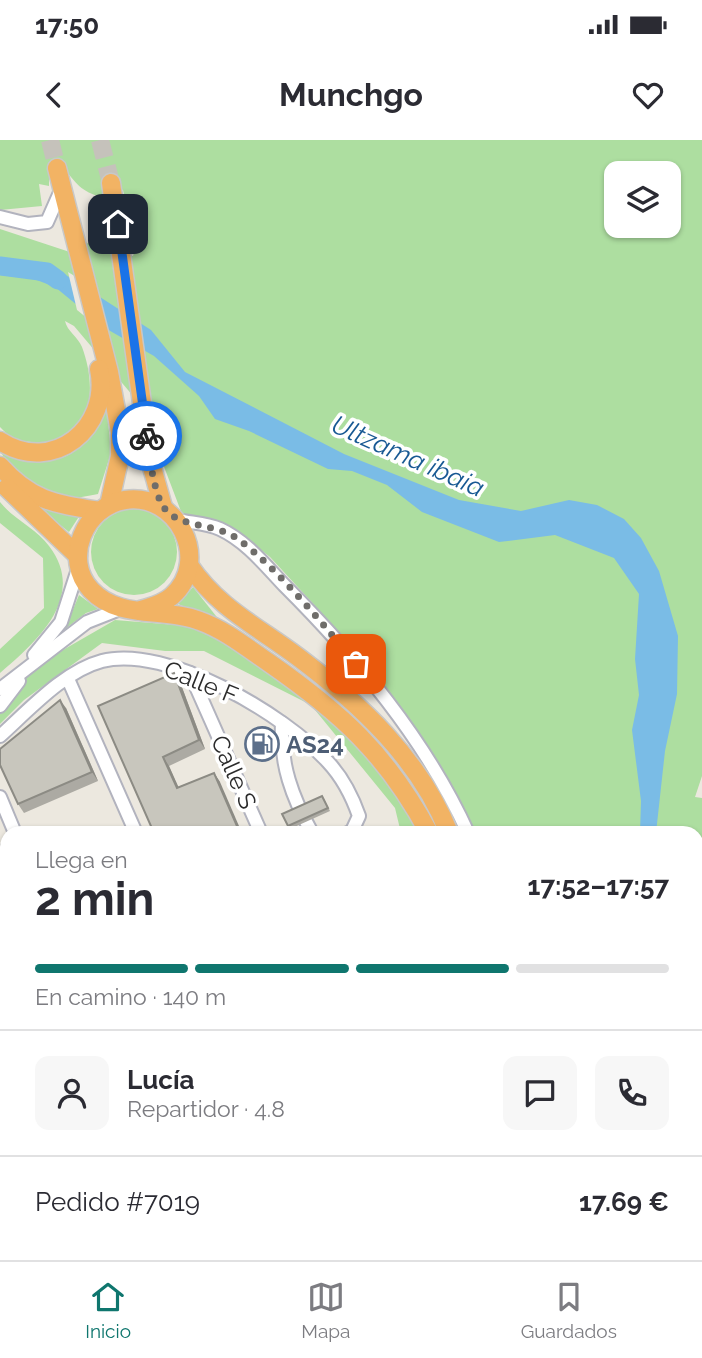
<!DOCTYPE html>
<html lang="es">
<head>
<meta charset="utf-8">
<style>
	body { margin:0; font-family:Raleway,sans-serif; background:#f7f7f7; color:#2b2b33; height:100vh; display:flex; flex-direction:column; font-size:26px; white-space:nowrap }
	* { box-sizing:border-box; margin:0 }
	p { font-size:23px; color:#7c7c81 }
	.icon { flex:none; width:38px; height:38px; fill:none; stroke:currentColor; stroke-width:2; stroke-linecap:round; stroke-linejoin:round }
	.map { position:relative; flex:1; overflow:hidden }
	.details { position:absolute; left:0px; top:686px; width:704px; height:434px; display:flex; flex-direction:column; background:#fff; border-radius:21px 21px 0 0; box-shadow:0 2px 5px #0004 }
	.details>* { flex:none }
	.buttons { position:absolute; left:604px; top:21px; display:grid; gap:14px }
	.buttons a { display:grid; place-items:center; width:77px; height:77px; border-radius:14px; background:#fff; box-shadow:0 2px 5px #0004; font-size:35px }
	.pin { position:absolute; display:grid; place-items:center; width:60px; height:60px; color:#fff; margin:-30px; border-radius:14px; box-shadow:0 4px 10px #0006 }
	.courier { position:absolute; display:grid; place-items:center; width:70px; height:70px; margin:-35px; border:5px solid #1a73e8; border-radius:50%; background:#fff; color:#222; box-shadow:0 2px 9px #0007 }
	.headline em { font-style:normal; font-weight:700 }
	.headline div { display:flex; flex-direction:column-reverse }
	.headline { display:flex; align-items:center; justify-content:space-between; height:119px; padding:0 35px }
	h1 { font-size:46px; font-weight:700; line-height:52px }
	.bar { display:grid; grid-template-columns:repeat(4,1fr); gap:10px 7px; align-content:center; height:84px; padding:0 35px }
	.bar i { height:9px; border-radius:5px; background:#e1e1e2 }
	.bar .on { background:#0f766e }
	.bar p { grid-column:span 4 }
	.line { display:flex; align-items:center; gap:18px; padding:0 35px; border-top:2px solid #e1e1e2 }
	.line div { flex:1 }
	.round { display:grid; place-items:center; flex:none; width:74px; height:74px; border-radius:14px; background:#f7f7f7 }
	.status { display:flex; justify-content:space-between; align-items:center; height:49px; padding:0 35px; background:#fff; direction:ltr }
	.status svg { height:19px; fill:currentColor }
	header { display:flex; justify-content:space-between; align-items:center; height:91px; padding:0 35px; background:#fff; font-size:32px; font-weight:700 }
	.menu { display:flex; justify-content:space-around; align-items:center; height:98px; border-top:2px solid #e1e1e2; background:#fff; font-size:19px; color:#7c7c81 }
	.menu a { display:grid; justify-items:center; gap:4px }
	.menu .on { color:#0f766e }
	.map>svg:first-child { display:block }
</style>
</head>
<body>
<div class="status"><b>17:50</b><svg viewBox="0 0 49 12"><path d="M0 12V9h3v3zM5 12V6h3v6zM10 12V3h3v9zM15 12V0h3v12zM26 1h20v11H26zM47 4h2v5h-2z"/></svg></div>
<header><svg class="icon" aria-label="back" viewBox="0 0 24 24"><path d="M15 5l-7 7 7 7"/></svg>Munchgo<svg class="icon" aria-label="heart" viewBox="0 0 24 24"><path d="M12 20l-8-8c-3-5 5-10 8-4 3-6 11-1 8 4z"/></svg></header>
<div class="map">
<svg width="702" height="1120" viewBox="0 0 702 1120">
	<rect width="100%" height="100%" fill="#ece8df"/>
	<g fill="#addea0" fill-rule="evenodd">
		<path d="M0,0H702V636L695,657L702,658V754H697L696,693H465L456,667L458,659L319,470L270,417L237,391L182,374L155,303V282L74,186L65,181C67,191 78,197 82,207C94,239 97,286 57,300C44,305 26,301 13,300L0,287V89L88,118L85,102L110,114L133,116C145,84 129,79 123,50L111,43L103,47L102,57C81,52 76,43 63,27L49,32V46L39,44L42,66L0,70ZM616,33H668V86H616Z"/>
		<path d="M106,259L111,313L98,354C86,356 69,360 58,358C39,354 4,328 0,308C14,312 29,319 43,320C80,322 97,289 106,259Z"/>
		<path d="M0,362C13,379 37,389 49,406C88,457 36,502 0,533V509L44,468L43,418L0,383Z"/>
		<path d="M39,368L80,375L69,392Z"/>
		<circle cx="134" cy="412" r="43"/>
		<path d="M193,447L220,481L178,464Z"/>
		<path d="M79,455L98,469L86,473L65,489Z"/>
		<path d="M115,480L201,487L316,563L383,627L420,693H401L395,668L311,565L204,511H165L102,503L24,560L0,584V558L56,514Z"/>
		<path d="M696,895L702,896V946L697,948Z"/>
		<path d="M433,1113H590L588,1120H430Z"/>
	</g>
	<g fill="#7abce6">
		<path d="M0,126L39,131L55,128L151,190L185,232L344,314L459,360L521,371L569,360L597,365L624,379L641,398L659,431L678,496L677,554L665,611L656,693H640L641,661L632,590L639,555L635,519L639,454L614,418L555,395L499,402L422,372L387,345L352,331L328,329L249,291L215,279L199,256L154,216L105,188L55,147L34,139L0,135Z"/>
		<path d="M532,1113H568L566,1120H530Z"/>
	</g>
	<path fill="#ece8df" d="M68,132L96,149L103,191L77,170Z"/>
	<g fill="none" stroke-linecap="round" stroke-linejoin="round">
		<path stroke="#7abce6" stroke-width="19" d="M0,126L47,132L58,140"/>
		<g stroke="#c5c2bb" stroke-width="18" stroke-dasharray="18 9" stroke-linecap="butt">
			<path d="M50,0L57,28"/>
			<path d="M100,0L111,43"/>
		</g>
		<g stroke="#b2b3be" stroke-width="16">
			<g id="minor">
				<path d="M0,77L28,84L47,82L62,48"/>
				<path d="M178,380C192,383 207,383 220,389C246,401 265,425 284,445C356,517 426,600 468,693"/>
				<path d="M34,515L61,482L79,426"/>
				<path d="M190,533L261,693"/>
				<path d="M68,539L136,693"/>
				<path d="M0,549L87,482L120,469"/>
				<path d="M0,566L19,541"/>
				<path d="M282,583C280,624 292,657 312,693"/>
				<path d="M0,596C29,570 64,531 102,521C167,504 285,575 328,622C343,638 352,656 359,676L352,691L348,693"/>
				<path d="M0,657L15,693"/>
				<path d="M0,845L7,842"/>
				<path d="M696,851L698,872L702,874"/>
				<path d="M0,939L7,956"/>
				<path d="M696,958L702,956"/>
				<path d="M0,1019L7,1048"/>
				<path d="M18,1113L19,1120"/>
				<path d="M42,1113L43,1120"/>
				<path d="M148,1113V1120"/>
				<path d="M251,1113V1120"/>
				<path d="M359,1120L361,1113"/>
			</g>
		</g>
		<g stroke="#c8c8c8" stroke-width="21">
			<g id="highway">
				<path d="M57,28L109,232L120,292V316L109,365"/>
				<path d="M111,43L150,320L163,367"/>
				<path d="M0,301C53,335 111,288 99,229"/>
				<path d="M0,326C31,361 55,364 100,371"/>
				<path d="M7,348L78,416"/>
				<path d="M189,425C218,468 258,487 298,517C359,563 420,619 449,693"/>
				<path d="M138,471C150,467 162,465 172,456C212,420 177,352 125,360C85,366 62,419 91,450C119,480 164,467 200,481C225,490 246,507 268,522C340,572 387,614 429,693"/>
				<path d="M399,1120L403,1113"/>
				<path d="M429,1120L432,1113"/>
			</g>
		</g>
		<use href="#minor" stroke="#fff" stroke-width="12"/>
		<use href="#highway" stroke="#f2b364" stroke-width="18"/>
	</g>
	<g fill="#acaaa3">
		<path d="M174,533L180,542L205,609L169,626L178,647L214,633L220,642L154,693L98,566Z"/>
		<path d="M66,568L98,641L24,673L18,664Z"/>
		<path d="M324,659L330,671L290,689L288,686Z"/>
		<path d="M0,703L7,719V826L0,829Z"/>
		<path d="M702,757V850L697,843L699,827Z"/>
	</g>
	<g fill="#8c8b84">
		<path d="M174,533L180,542L205,609L199,600Z"/>
		<path d="M60,560L66,568L98,641L92,632Z"/>
		<path d="M163,617L169,626L183,657L177,648Z"/>
		<path d="M214,633L220,642L242,693H240Z"/>
		<path d="M0,703L7,719V724L0,708Z"/>
		<path d="M125,1113H130L131,1120H126Z"/>
		<path d="M231,1113H236L237,1120H232Z"/>
		<path d="M341,1113H347V1120H339Z"/>
	</g>
	<g fill="#c8c6bd" stroke="#8c8b84" stroke-width="2">
		<path d="M174,533L199,600L163,617L177,648L214,633L240,693H154L98,566Z"/>
		<path d="M60,560L92,632L18,664L0,625V609Z"/>
		<path d="M322,656L328,668L288,686L282,674Z"/>
		<path d="M0,708L7,724V814L0,818Z"/>
		<path d="M702,757V843H697L696,827H699L696,784V758Z"/>
		<path d="M7,855V916L0,900V858Z"/>
		<path d="M49,1113H125L126,1120H50Z"/>
		<path d="M157,1113H231L232,1120H158Z"/>
		<path d="M262,1113H341L339,1120H262Z"/>
	</g>
	<g fill="none" stroke-linecap="round" stroke-linejoin="round">
		<path stroke="#6f6d6a" stroke-width="7" stroke-dasharray="0 12.6" d="M147,296C149,314 154,356 165,369C182,389 214,382 238,399C278,429 324,485 356,524"/>
		<path stroke="#1a73e8" stroke-width="9" d="M118,84L147,296"/>
	</g>
	<defs>
		<g id="fuel-ring" transform="scale(1.75)"><circle r="9.5" fill="#fff" stroke="#5c6f8a" stroke-width="1.5"/><path d="M-5.5-6h7V0h2V4h1.3V-2.5L3-4.5l.8-.8L6-3V5H2.5V1h-1V6h-7ZM-4.2-4.7v3.2H.2V-4.7Z" fill="#5c6f8a"/></g>
	</defs>
	<g fill-rule="evenodd">
		<use href="#fuel-ring" x="262" y="604"/>
	</g>
	<g text-anchor="middle" dominant-baseline="central" stroke-width="7" stroke-linejoin="round" paint-order="stroke">
		<g font-size="24" fill="#2b2b2b" stroke="#fff">
			<text transform="translate(201 542) rotate(22)">Calle F</text>
			<text transform="translate(234 632) rotate(66)">Calle S</text>
		</g>
		<g font-size="24" font-weight="bold" fill="#4e5e75" stroke="#fff" text-anchor="start">
			<text x="286" y="604">AS24</text>
		</g>
		<g font-size="26" font-style="italic" fill="#185993" stroke="#fff">
			<text transform="translate(408 316) rotate(24)">Ultzama ibaia</text>
		</g>
	</g>
</svg>
<div class="buttons">
<a><svg class="icon" aria-label="layers" viewBox="0 0 24 24"><path d="M12 4l9 5-9 5-9-5zM3 14l9 5 9-5"/></svg></a>
</div>
<div class="pin" style="left:356px;top:524px;background:#ea580c"><svg class="icon" aria-label="bag" viewBox="0 0 24 24"><path d="M5 8h14l-1 12H6zM9 8a3 3 0 0 1 6 0"/></svg></div>
<div class="pin" style="left:118px;top:84px;background:#1f2937"><svg class="icon" aria-label="home" viewBox="0 0 24 24"><path d="M3 11l9-7 9 7M6 9v11h12V9"/></svg></div>
<div class="courier" style="left:147px;top:296px"><svg class="icon" aria-label="bike" viewBox="0 0 24 24"><circle cx="6" cy="16" r="4"/><circle cx="18" cy="16" r="4"/><path d="M6 16l4-8h5l3 8M10 8l3 8H6M13 5h3"/></svg></div>
<section class="details">
<div class="headline"><div><h1>2 min</h1><p>Llega en</p></div><em>17:52–17:57</em></div>
<div class="bar"><i class="on"></i><i class="on"></i><i class="on"></i><i></i><p>En camino · 140 m</p></div>
<div class="line" style="height:126px"><a class="round"><svg class="icon" aria-label="person" viewBox="0 0 24 24"><circle cx="12" cy="8" r="4"/><path d="M4 21q1-7 8-7t8 7"/></svg></a><div><b>Lucía</b><p>Repartidor · 4.8</p></div><a class="round"><svg class="icon" aria-label="chat" viewBox="0 0 24 24"><path d="M4 5h16v11H9l-5 4z"/></svg></a><a class="round"><svg class="icon" aria-label="phone" viewBox="0 0 24 24"><path d="M5 4h4l2 5-3 2q2 4 5 5l2-3 5 2v4C11 20 4 13 5 4z"/></svg></a></div>
<div class="line" style="height:91px"><div>Pedido #7019</div><b>17.69 €</b></div>
</section>
</div>
<nav class="menu">
<a class="on"><svg class="icon" aria-label="home" viewBox="0 0 24 24"><path d="M3 11l9-7 9 7M6 9v11h12V9"/></svg>Inicio</a>
<a><svg class="icon" aria-label="map" viewBox="0 0 24 24"><path d="M3 6l6-2 6 2 6-2v14l-6 2-6-2-6 2zM9 4v14M15 6v14"/></svg>Mapa</a>
<a><svg class="icon" aria-label="saved" viewBox="0 0 24 24"><path d="M7 4h10v16l-5-4-5 4z"/></svg>Guardados</a>
</nav>
</body>
</html>
